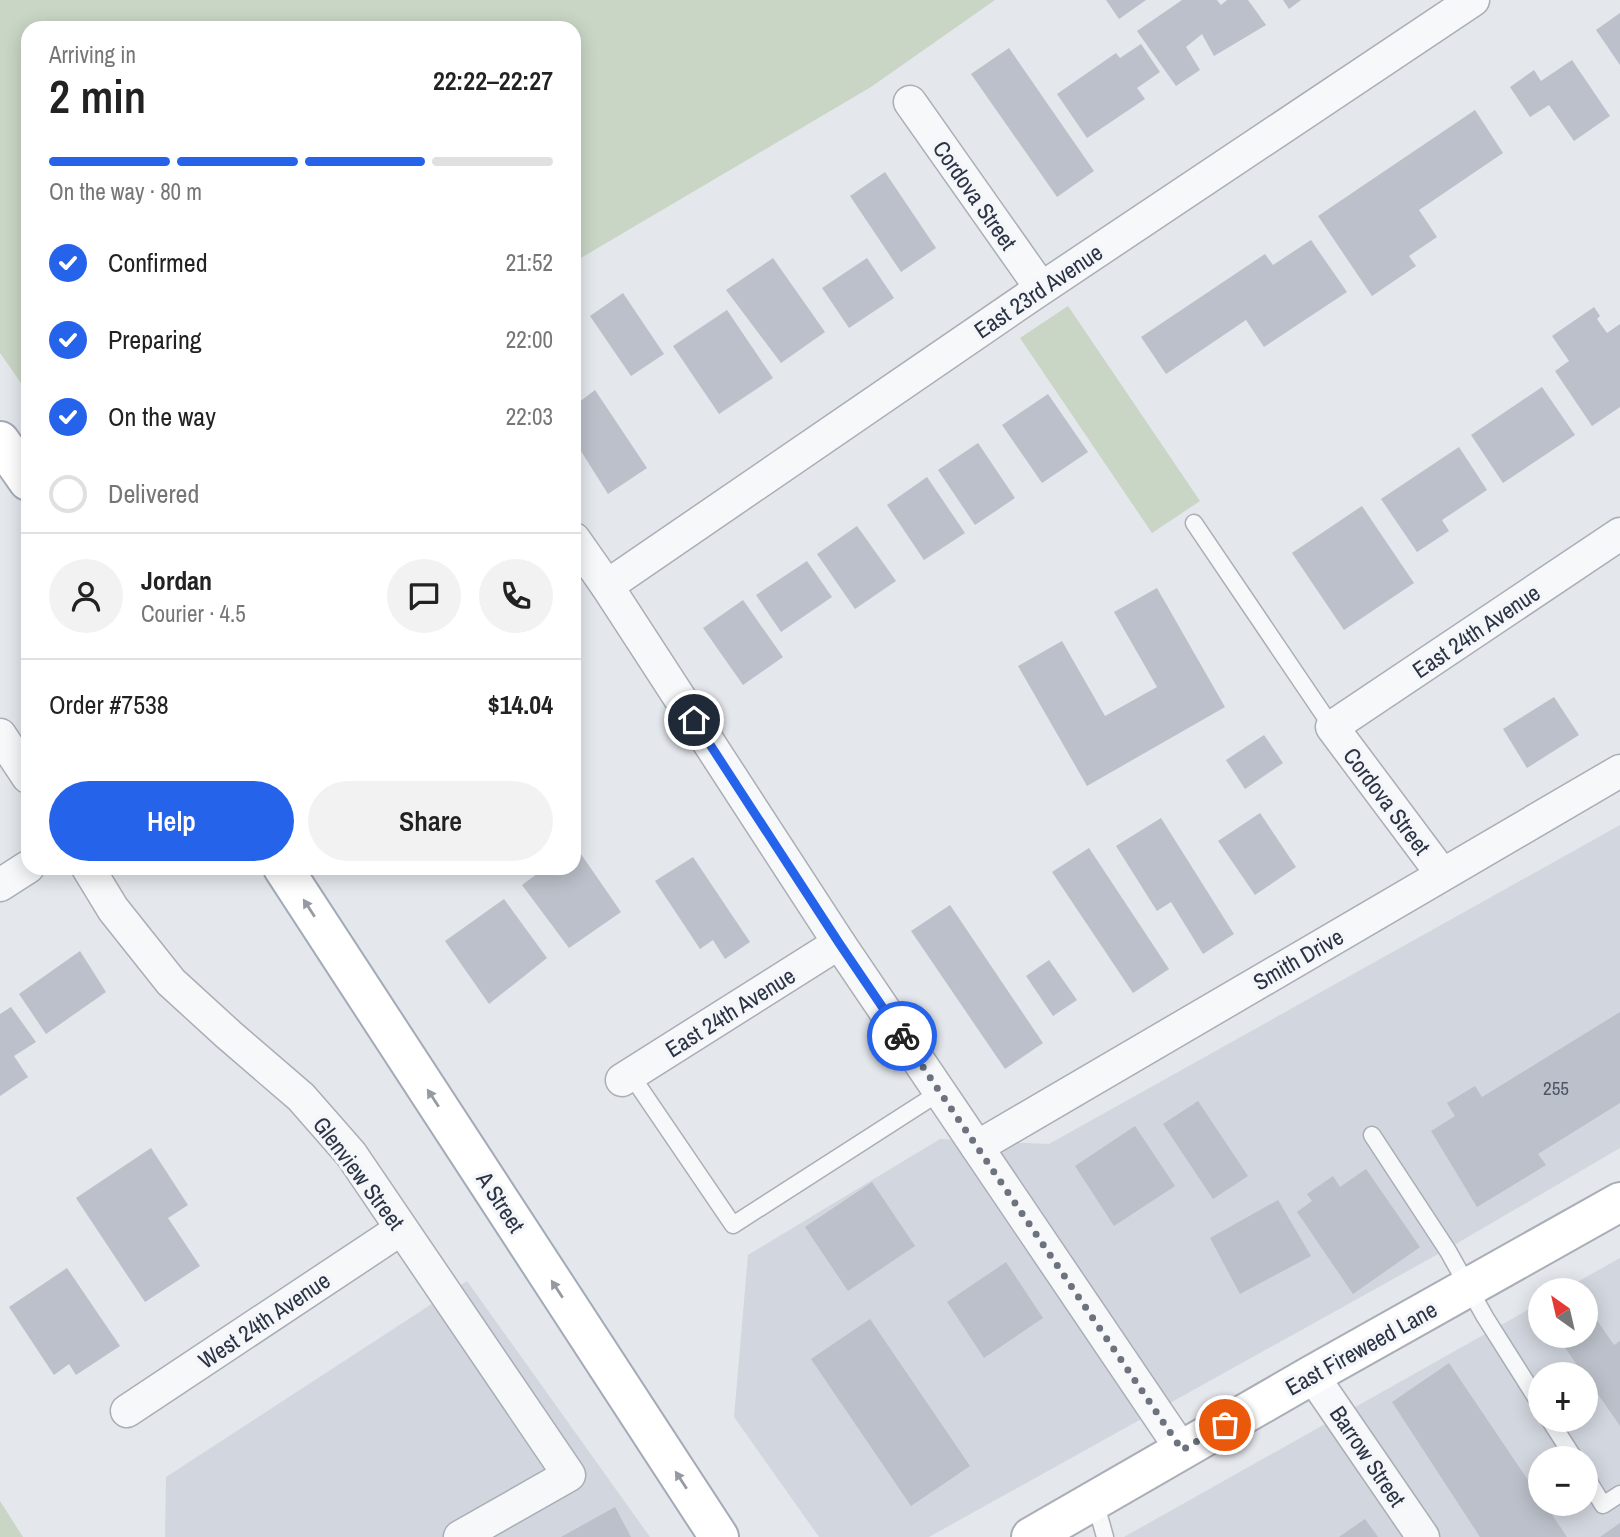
<!DOCTYPE html>
<html lang="en">
<head>
<meta charset="utf-8">
<style>
	body { margin:0; font-family:"Archivo Narrow",sans-serif; background:#f2f2f2; color:#222; height:100vh; display:flex; flex-direction:column; font-size:26px; white-space:nowrap }
	* { box-sizing:border-box; margin:0 }
	p { font-size:23px; color:#767676 }
	.icon { flex:none; width:38px; height:38px; fill:none; stroke:currentColor; stroke-width:2; stroke-linecap:round; stroke-linejoin:round }
	.map { position:relative; flex:1; overflow:hidden }
	.side { position:absolute; left:21px; top:21px; width:560px; height:854px; display:flex; flex-direction:column; background:#fff; border-radius:21px; box-shadow:0 4px 18px #0003 }
	.side>* { flex:none }
	.needle { width:46px; rotate:326deg }
	.controls { position:absolute; left:1528px; top:1278px; display:grid; gap:14px }
	.controls a { display:grid; place-items:center; width:70px; height:70px; border-radius:50%; background:#fff; box-shadow:0 4px 18px #0003; font-size:35px }
	.pin { position:absolute; display:grid; place-items:center; width:60px; height:60px; color:#fff; margin:-30px; border:4px solid #fff; border-radius:50%; box-shadow:0 2px 7px #0007 }
	.courier { position:absolute; display:grid; place-items:center; width:70px; height:70px; margin:-35px; border:5px solid #2563eb; border-radius:50%; background:#fff; color:#222; box-shadow:0 2px 9px #0007 }
	.summary em { font-style:normal; font-weight:600 }
	.summary div { display:flex; flex-direction:column-reverse }
	.summary { display:flex; align-items:center; justify-content:space-between; height:119px; padding:0 28px }
	h1 { font-size:46px; font-weight:600; line-height:52px }
	.bar { display:grid; grid-template-columns:repeat(4,1fr); gap:10px 7px; align-content:center; height:84px; padding:0 28px }
	.bar i { height:9px; border-radius:5px; background:#e0e0e0 }
	.bar .current { background:#2563eb }
	.bar p { grid-column:span 4 }
	.line { display:flex; align-items:center; gap:18px; padding:0 28px; border-top:2px solid #e0e0e0 }
	.line div { flex:1 }
	.round { display:grid; place-items:center; flex:none; width:74px; height:74px; border-radius:37px; background:#f2f2f2 }
	ol { padding:0 28px; list-style:none }
	li { display:flex; align-items:center; gap:21px; height:77px }
	li p { margin-inline-start:auto }
	li .icon { padding:7px; border-radius:50%; background:#2563eb; color:#fff; stroke-width:4 }
	li:last-child { color:#767676 }
	li i { width:38px; height:38px; border:4px solid #e0e0e0; border-radius:50% }
	.cta { display:flex; gap:14px; margin-top:auto; padding:14px 28px }
	.cta a { flex:1; height:80px; border-radius:42px; background:#2563eb; color:#fff; font-size:28px; font-weight:600; line-height:80px; text-align:center }
	.cta a+a { background:#f2f2f2; color:#222 }
	.map>svg:first-child { display:block }
</style>
</head>
<body>
<div class="map">
<svg width="1620" height="1537" viewBox="0 0 1620 1537">
	<rect width="100%" height="100%" fill="#e4e7ec"/>
	<g fill="#d2d6de" fill-rule="evenodd">
		<path d="M1620,825V1148L1449,1248L929,1537H819L734,1417L748,1255L940,1139L1049,1144Z"/>
		<path d="M1620,1258V1537H1124L1540,1303V1335H1586V1290H1563ZM1540,1374H1586V1419H1540ZM1540,1458H1586V1503H1540Z"/>
		<path d="M467,1281L650,1537H165L166,1477Z"/>
	</g>
	<g fill="#c9d6c5">
		<path d="M0,0H995L871,87L574,262V28H28V393L0,353Z"/>
		<path d="M1068,306L1200,501L1152,533L1020,338Z"/>
		<path d="M0,1501L23,1537H0Z"/>
	</g>
	<g fill="#bbc0ca">
		<path d="M1106,0H1146L1119,19Z"/>
		<path d="M1182,0H1217L1221,5L1227,0H1248L1266,25L1214,56L1202,34L1186,47L1200,70L1176,86L1137,31Z"/>
		<path d="M1283,0H1301L1289,9Z"/>
		<path d="M1620,13V65L1596,30Z"/>
		<path d="M1141,44L1160,72L1137,88L1145,99L1087,138L1057,94L1116,53L1120,58Z"/>
		<path d="M1009,48L1094,171L1057,197L971,74Z"/>
		<path d="M1572,60L1610,116L1574,141L1549,105L1530,117L1510,87L1534,70L1541,81Z"/>
		<path d="M1475,110L1503,153L1419,210L1437,237L1409,256L1416,266L1372,296L1318,216Z"/>
		<path d="M885,172L936,248L901,272L850,196Z"/>
		<path d="M1311,240L1347,292L1264,347L1246,320L1166,374L1141,337L1265,254L1273,265Z"/>
		<path d="M773,258L825,332L781,363L726,290Z"/>
		<path d="M867,258L894,298L849,328L822,288Z"/>
		<path d="M623,293L664,354L631,376L590,316Z"/>
		<path d="M1594,307L1600,316L1597,319L1607,333L1620,324V407L1592,426L1555,371L1569,361L1552,336Z"/>
		<path d="M727,310L773,378L719,414L673,346Z"/>
		<path d="M1542,387L1575,435L1503,483L1471,435Z"/>
		<path d="M595,390L647,468L608,494L574,440V406Z"/>
		<path d="M1048,394L1088,452L1042,483L1002,425Z"/>
		<path d="M978,443L1015,498L975,525L938,470Z"/>
		<path d="M1459,447L1487,490L1442,520L1449,531L1417,552L1381,499Z"/>
		<path d="M927,477L965,533L924,560L887,505Z"/>
		<path d="M1362,506L1414,583L1344,630L1292,553Z"/>
		<path d="M857,526L896,581L855,609L817,554Z"/>
		<path d="M807,561L832,597L781,632L756,595Z"/>
		<path d="M1157,588L1225,707L1087,786L1018,666L1062,641L1105,716L1157,687L1114,612Z"/>
		<path d="M743,600L783,657L743,685L703,628Z"/>
		<path d="M1554,697L1579,735L1527,768L1503,729Z"/>
		<path d="M1264,735L1283,763L1245,789L1226,760Z"/>
		<path d="M1260,813L1296,867L1255,895L1218,841Z"/>
		<path d="M1161,818L1234,934L1203,954L1171,902L1157,911L1116,846Z"/>
		<path d="M574,844L621,912L569,948L522,885L545,868H574Z"/>
		<path d="M1089,848L1169,969L1133,993L1052,872Z"/>
		<path d="M693,857L750,942L725,959L713,940L700,949L655,881Z"/>
		<path d="M504,899L547,958L489,1004L445,941Z"/>
		<path d="M950,905L1043,1043L1005,1069L911,931Z"/>
		<path d="M80,951L106,992L46,1034L19,994Z"/>
		<path d="M1049,960L1077,1000L1053,1016L1026,976Z"/>
		<path d="M11,1007L36,1042L14,1056L28,1077L0,1096V1014Z"/>
		<path d="M1620,1012V1103L1538,1154L1546,1165L1477,1207L1431,1131L1455,1116L1447,1103L1475,1086L1482,1097Z"/>
		<path d="M1198,1101L1248,1176L1213,1199L1163,1124Z"/>
		<path d="M1135,1126L1175,1186L1114,1226L1075,1166Z"/>
		<path d="M151,1148L188,1205L168,1218L200,1266L145,1302L76,1198Z"/>
		<path d="M1366,1169L1420,1247L1353,1294L1297,1212L1312,1201L1307,1194L1333,1176L1340,1187Z"/>
		<path d="M872,1182L915,1246L848,1291L805,1227Z"/>
		<path d="M1278,1200L1311,1256L1240,1294L1210,1238Z"/>
		<path d="M1006,1262L1043,1318L984,1358L947,1302Z"/>
		<path d="M67,1268L120,1346L76,1375L69,1364L54,1375L9,1307Z"/>
		<path d="M1594,1316L1614,1345L1620,1341V1426L1586,1377V1374H1583L1560,1340L1566,1335H1586V1322Z"/>
		<path d="M870,1319L970,1466L911,1506L811,1359Z"/>
		<path d="M1449,1363L1540,1498V1503H1544L1567,1537H1480L1392,1402Z"/>
		<path d="M615,1507L631,1537H561Z"/>
		<path d="M1365,1519L1378,1537H1339Z"/>
		<path d="M1620,1523V1537H1600Z"/>
	</g>
	<g fill="none" stroke-linecap="round" stroke-linejoin="round">
		<g stroke="#a9aeb7" stroke-width="19">
			<g id="lane">
				<path d="M1194,523L1332,727"/>
				<path d="M631,1075L733,1225L940,1092"/>
				<path d="M1372,1135L1448,1251L1485,1317L1540,1404"/>
				<path d="M1549,1419L1574,1458"/>
				<path d="M1586,1477L1603,1505L1620,1494"/>
				<path d="M1095,1501L1105,1537"/>
			</g>
		</g>
		<g stroke="#a9aeb7" stroke-width="35">
			<g id="street">
				<path d="M910,102L1041,288"/>
				<path d="M574,539L607,586L839,943L1182,1450"/>
				<path d="M607,586L1033,294L1473,0"/>
				<path d="M0,735L28,777"/>
				<path d="M88,868L113,909L171,982L229,1035L301,1097L351,1154L569,1475L460,1537"/>
				<path d="M1442,874L1332,727L1620,534"/>
				<path d="M0,885L28,867"/>
				<path d="M622,1080L839,943"/>
				<path d="M977,1147L1620,771"/>
				<path d="M1312,1375L1423,1537"/>
				<path d="M127,1411L401,1229"/>
			</g>
		</g>
		<g stroke="#a9aeb7" stroke-width="42">
			<path id="secondary" d="M1031,1537L1312,1375L1620,1202"/>
		</g>
		<g stroke="#a3abb8" stroke-width="42">
			<g id="primary">
				<path d="M0,441L28,481"/>
				<path d="M283,868L719,1537"/>
			</g>
		</g>
		<use href="#lane" stroke="#f7f8fa" stroke-width="16"/>
		<use href="#street" stroke="#f7f8fa" stroke-width="32"/>
		<use href="#secondary" stroke="#fff" stroke-width="38"/>
		<use href="#primary" stroke="#fff" stroke-width="38"/>
	</g>
	<defs><path id="oneway-solid" d="M-6-.8H1V-3.2L6.5 0L1 3.2V.8H-6Z" transform="scale(1.75)"/></defs>
	<g fill="#959aa2">
		<use href="#oneway-solid" transform="translate(309 908) rotate(-123)"/>
		<use href="#oneway-solid" transform="translate(433 1098) rotate(-123)"/>
		<use href="#oneway-solid" transform="translate(557 1289) rotate(-123)"/>
		<use href="#oneway-solid" transform="translate(681 1480) rotate(-123)"/>
	</g>
	<g fill="none" stroke-linecap="round" stroke-linejoin="round">
		<path stroke="#6c737f" stroke-width="7" stroke-dasharray="0 12.6" d="M902,1036L1182,1450L1225,1425"/>
		<path stroke="#2563eb" stroke-width="9" d="M694,720L839,943L902,1036"/>
	</g>
	<g text-anchor="middle" dominant-baseline="central" stroke-width="7" stroke-linejoin="round" paint-order="stroke">
		<g font-size="19" fill="#4f5766">
			<text x="1556" y="1088">255</text>
		</g>
		<g font-size="23" fill="#2b3445" stroke="#f4f6f9">
			<text transform="translate(975 195) rotate(55)">Cordova Street</text>
			<text transform="translate(1038 291) rotate(-34)">East 23rd Avenue</text>
			<text transform="translate(1476 631) rotate(-34)">East 24th Avenue</text>
			<text transform="translate(1387 801) rotate(53)">Cordova Street</text>
			<text transform="translate(1298 959) rotate(-30)">Smith Drive</text>
			<text transform="translate(730 1012) rotate(-32)">East 24th Avenue</text>
			<text transform="translate(359 1173) rotate(53)">Glenview Street</text>
			<text transform="translate(501 1202) rotate(57)">A Street</text>
			<text transform="translate(264 1320) rotate(-34)">West 24th Avenue</text>
			<text transform="translate(1361 1348) rotate(-29)">East Fireweed Lane</text>
			<text transform="translate(1368 1456) rotate(56)">Barrow Street</text>
		</g>
	</g>
</svg>
<div class="controls">
<a><svg class="needle" viewBox="-14 -14 28 28"><path d="M0-13l5 13h-10z" fill="#e53935"/><path d="M0 13l5-13h-10z" fill="#767676"/></svg></a>
<a>+</a>
<a>−</a>
</div>
<div class="pin" style="left:1225px;top:1425px;background:#ea580c"><svg class="icon" aria-label="bag" viewBox="0 0 24 24"><path d="M5 8h14l-1 12H6zM9 8a3 3 0 0 1 6 0"/></svg></div>
<div class="pin" style="left:694px;top:720px;background:#1f2937"><svg class="icon" aria-label="home" viewBox="0 0 24 24"><path d="M3 11l9-7 9 7M6 9v11h12V9"/></svg></div>
<div class="courier" style="left:902px;top:1036px"><svg class="icon" aria-label="bike" viewBox="0 0 24 24"><circle cx="6" cy="16" r="4"/><circle cx="18" cy="16" r="4"/><path d="M6 16l4-8h5l3 8M10 8l3 8H6M13 5h3"/></svg></div>
<section class="side">
<div class="summary"><div><h1>2 min</h1><p>Arriving in</p></div><em>22:22–22:27</em></div>
<div class="bar"><i class="current"></i><i class="current"></i><i class="current"></i><i></i><p>On the way · 80 m</p></div>
<ol>
<li><svg class="icon" aria-label="check" viewBox="0 0 24 24"><path d="M5 12l5 5 9-10"/></svg>Confirmed<p>21:52</p></li>
<li><svg class="icon" aria-label="check" viewBox="0 0 24 24"><path d="M5 12l5 5 9-10"/></svg>Preparing<p>22:00</p></li>
<li><svg class="icon" aria-label="check" viewBox="0 0 24 24"><path d="M5 12l5 5 9-10"/></svg>On the way<p>22:03</p></li>
<li><i></i>Delivered</li>
</ol>
<div class="line" style="height:126px"><a class="round"><svg class="icon" aria-label="person" viewBox="0 0 24 24"><circle cx="12" cy="8" r="4"/><path d="M4 21q1-7 8-7t8 7"/></svg></a><div><b>Jordan</b><p>Courier · 4.5</p></div><a class="round"><svg class="icon" aria-label="chat" viewBox="0 0 24 24"><path d="M4 5h16v11H9l-5 4z"/></svg></a><a class="round"><svg class="icon" aria-label="phone" viewBox="0 0 24 24"><path d="M5 4h4l2 5-3 2q2 4 5 5l2-3 5 2v4C11 20 4 13 5 4z"/></svg></a></div>
<div class="line" style="height:91px"><div>Order #7538</div><b>$14.04</b></div>
<div class="cta"><a>Help</a><a>Share</a></div>
</section>
</div>
</body>
</html>
